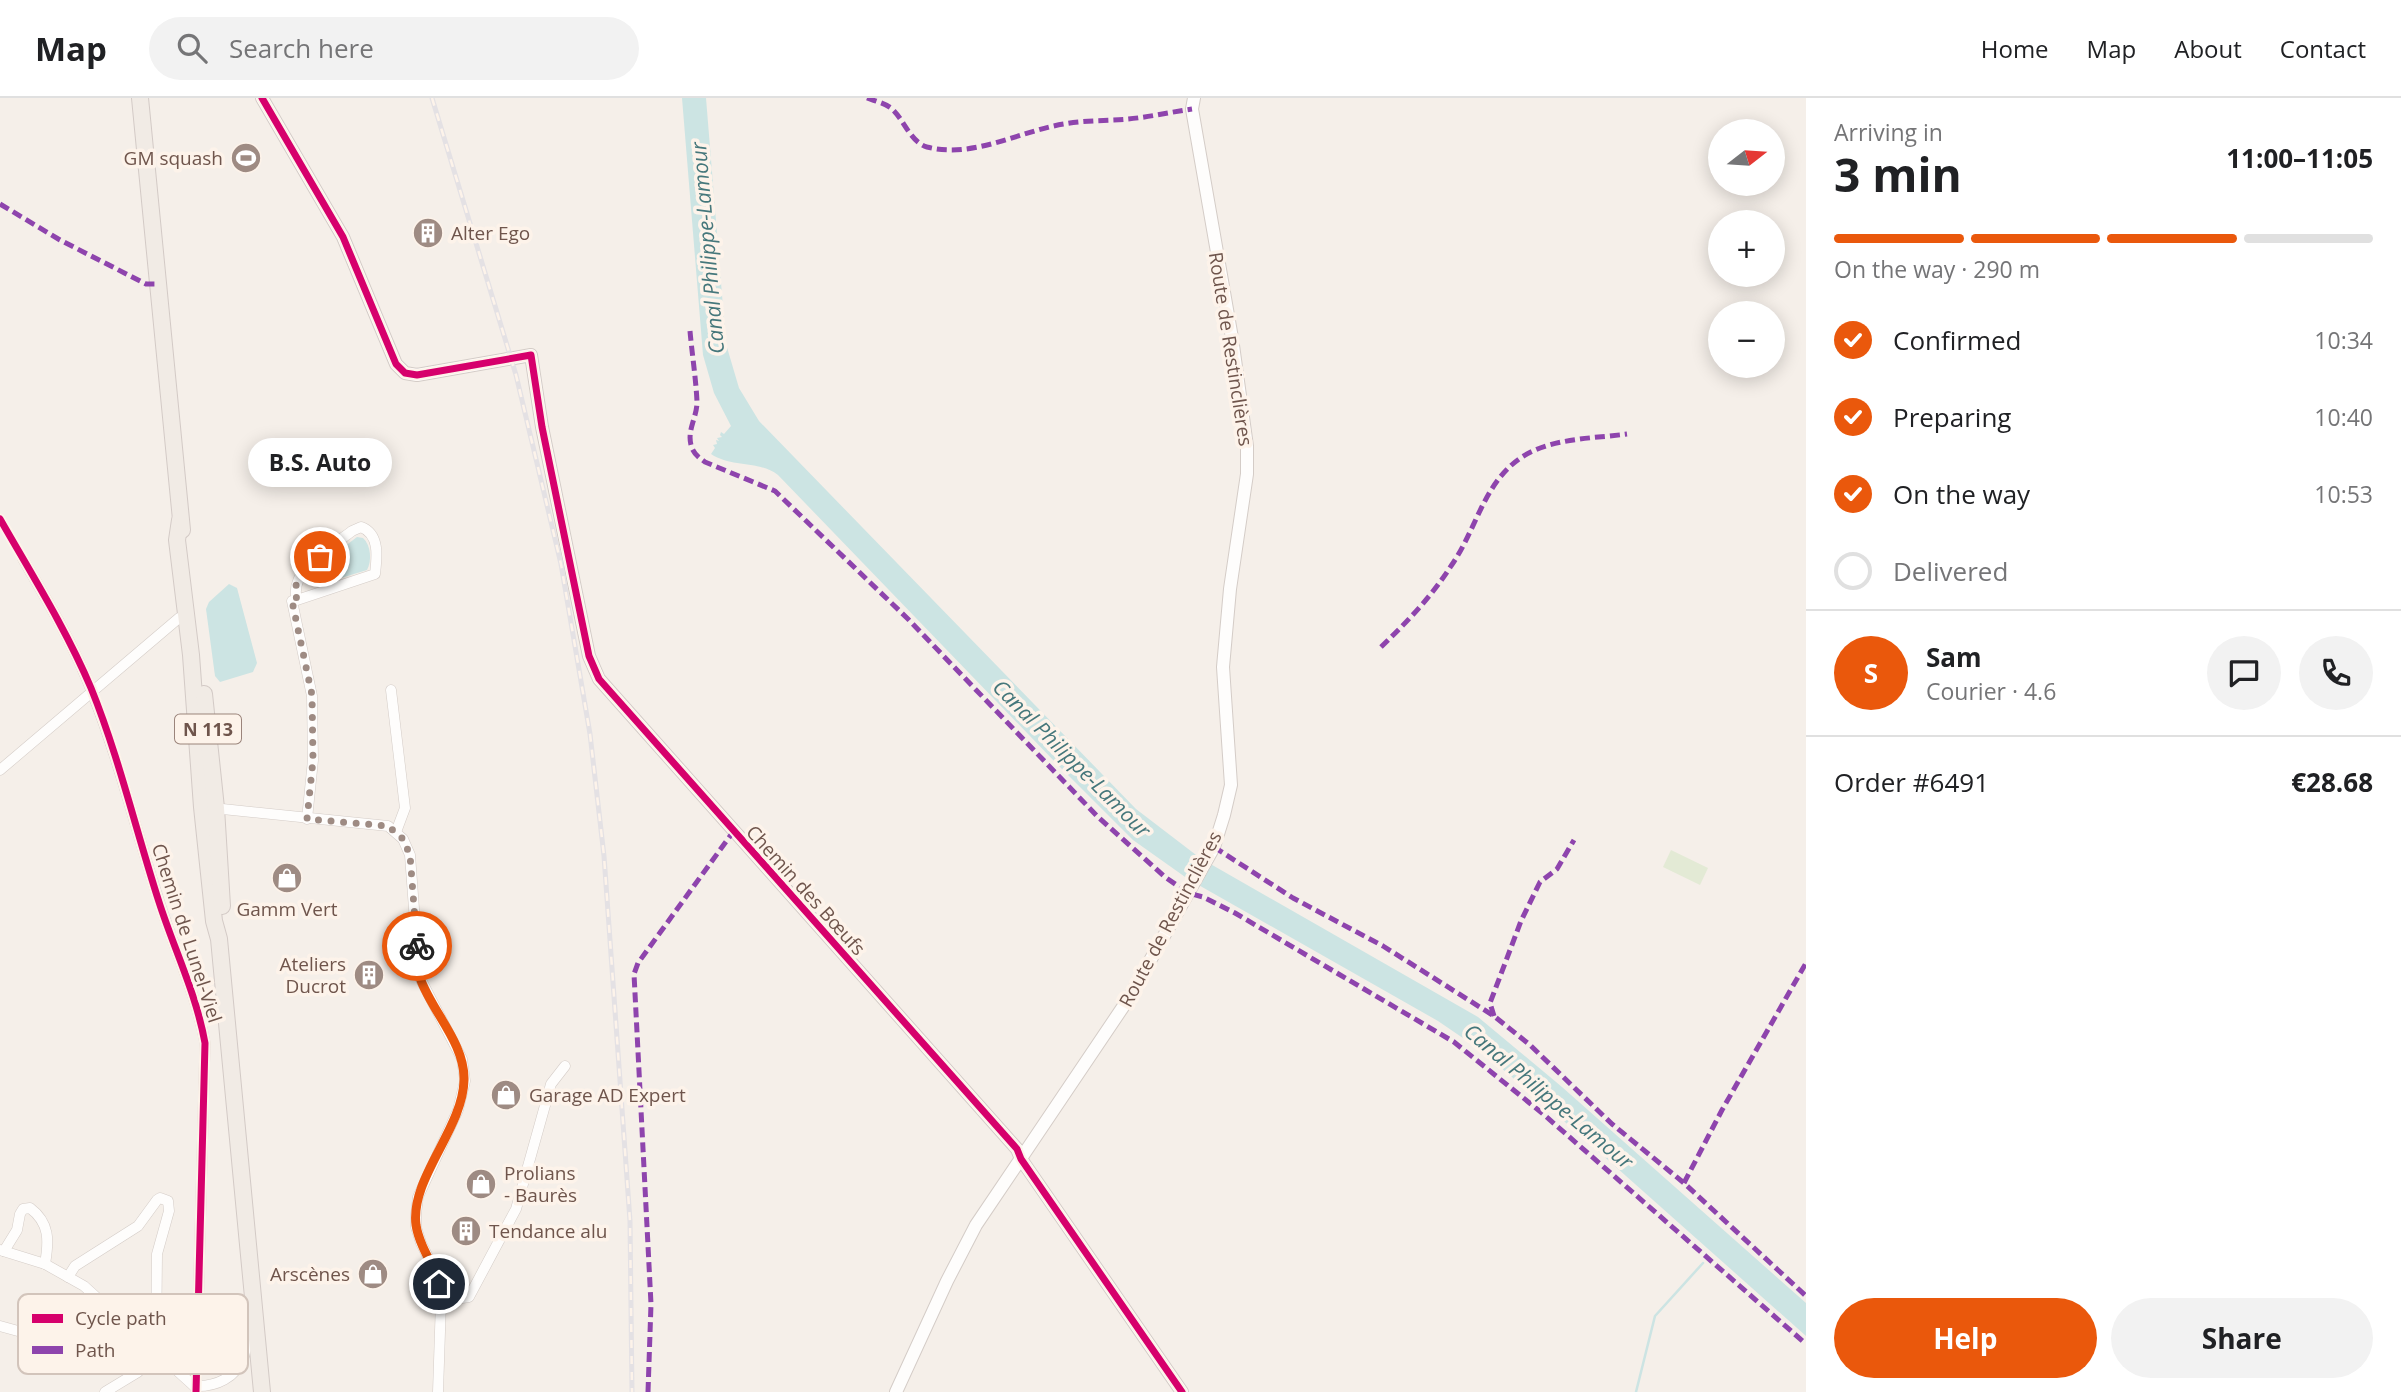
<!DOCTYPE html>
<html lang="en">
<head>
<meta charset="utf-8">
<style>
	body { margin:0; font-family:"Open Sans",sans-serif; background:#f2f2f2; color:#202124; height:100vh; display:flex; flex-direction:column; font-size:26px; white-space:nowrap }
	* { box-sizing:border-box; margin:0 }
	p { font-size:23px; color:#757577 }
	.icon { flex:none; width:38px; height:38px; fill:none; stroke:currentColor; stroke-width:2; stroke-linecap:round; stroke-linejoin:round }
	.map { position:relative; flex:1; overflow:hidden }
	.sheet { display:flex; flex-direction:column; background:#fff; width:595px }
	.sheet>* { flex:none }
	.needle { width:46px; rotate:73deg }
	.fabs { position:absolute; left:1708px; top:21px; display:grid; gap:14px }
	.fabs a { display:grid; place-items:center; width:77px; height:77px; border-radius:50%; background:#fff; box-shadow:0 4px 18px #0003; font-size:35px }
	.pin { position:absolute; display:grid; place-items:center; width:60px; height:60px; color:#fff; margin:-30px; border:4px solid #fff; border-radius:50%; box-shadow:0 2px 7px #0007 }
	.courier { position:absolute; display:grid; place-items:center; width:70px; height:70px; margin:-35px; border:5px solid #ea580c; border-radius:50%; background:#fff; color:#222; box-shadow:0 2px 9px #0007 }
	.bubble { position:absolute; height:49px; border-radius:24px; background:#fff; box-shadow:0 4px 18px #0003; font-size:23px; font-weight:700; line-height:49px; text-align:center }
	.headline em { font-style:normal; font-weight:700 }
	.headline div { display:flex; flex-direction:column-reverse }
	.headline { display:flex; align-items:center; justify-content:space-between; height:119px; padding:0 28px }
	h1 { font-size:46px; font-weight:700; line-height:52px }
	.bar { display:grid; grid-template-columns:repeat(4,1fr); gap:10px 7px; align-content:center; height:84px; padding:0 28px }
	.bar i { height:9px; border-radius:5px; background:#e0e0e0 }
	.bar .selected { background:#ea580c }
	.bar p { grid-column:span 4 }
	.line { display:flex; align-items:center; gap:18px; padding:0 28px; border-top:2px solid #e0e0e0 }
	.line div { flex:1 }
	.round { display:grid; place-items:center; flex:none; width:74px; height:74px; border-radius:37px; background:#f2f2f2 }
	ol { padding:0 28px; list-style:none }
	li { display:flex; align-items:center; gap:21px; height:77px }
	li p { margin-inline-start:auto }
	li .icon { padding:7px; border-radius:50%; background:#ea580c; color:#fff; stroke-width:4 }
	li:last-child { color:#757577 }
	li i { width:38px; height:38px; border:4px solid #e0e0e0; border-radius:50% }
	.primary-button { display:flex; gap:14px; margin-top:auto; padding:14px 28px }
	.primary-button a { flex:1; height:80px; border-radius:42px; background:#ea580c; color:#fff; font-size:28px; font-weight:700; line-height:80px; text-align:center }
	.primary-button a+a { background:#f2f2f2; color:#202124 }
	header { display:flex; align-items:center; gap:42px; box-sizing:border-box; height:98px; padding:0 35px; background:#fff; border-bottom:2px solid #e0e0e0 }
	header strong { font-size:33px }
	nav { display:flex; gap:38px; margin-inline-start:auto; font-size:24px }
	.search { width:490px; height:63px; background:#f2f2f2; display:flex; align-items:center; gap:18px; box-sizing:border-box; padding:0 24px; border-radius:38px; color:#757577; font-size:26px }
	main { display:flex; flex:1; min-height:0 }
	.map>svg:first-child { display:block }
</style>
</head>
<body>
<header>
<strong>Map</strong>
<div class="search"><svg class="icon" aria-label="search" viewBox="0 0 24 24"><circle cx="10" cy="10" r="6"/><path d="M15 15l6 6"/></svg>Search here</div>
<nav><a>Home</a><a>Map</a><a>About</a><a>Contact</a></nav>
</header>
<main>
<div class="map">
<svg width="1806" height="1294" viewBox="0 0 1806 1294">
	<rect width="100%" height="100%" fill="#f5efe9"/>
	<path fill="#e3ead5" d="M1671,752L1708,770L1700,787L1663,769Z"/>
	<g fill="#cce4e3">
		<path d="M682,0H706L726,246L739,290L759,323L1136,711L1200,760L1478,919L1562,989L1806,1205V1238L1572,1030L1479,951L1438,923L1188,781L1133,742L1056,665L778,377C758,362 732,370 711,356L715,350L713,347L717,346L716,342L719,343L717,340L722,339L720,337L721,334L724,336L731,328L714,295L703,257Z"/>
		<path d="M357,439L363,440C371,447 372,463 367,472L315,488L309,486L307,480L310,475Z"/>
		<path d="M229,486L237,490L257,565L253,574L220,584L215,578L206,511L209,504Z"/>
	</g>
	<g fill="none" stroke-linecap="round" stroke-linejoin="round">
		<path stroke="#cce4e3" stroke-width="2.5" d="M1636,1294L1655,1218L1703,1165"/>
		<g stroke="#d4ccc7" stroke-width="11">
			<g id="minor">
				<path d="M23,461C48,504 74,547 92,594C119,662 136,733 159,803C174,851 196,895 205,945L196,1294"/>
				<path d="M297,502C288,471 332,449 352,433L361,429C380,436 377,459 375,476L297,502L292,503L312,598L313,662L307,721"/>
				<path d="M391,592L405,710L396,734"/>
				<path d="M0,672L179,520L186,519"/>
				<path d="M213,710L388,728L403,741L410,757L419,878L462,961L465,983L458,1012L418,1099L416,1116V1129L421,1145L439,1181L441,1203L438,1294"/>
				<path d="M0,1152L45,1166L84,1188L194,1288C216,1289 236,1280 244,1258C247,1247 246,1240 255,1233"/>
				<path d="M4,1153L17,1132L20,1116L23,1111L30,1110C50,1125 49,1143 45,1166"/>
				<path d="M68,1179L75,1168L138,1128L157,1102L160,1100L168,1103L169,1113L157,1156L156,1254L138,1274L105,1294"/>
				<path d="M441,1203L469,1199L516,1111L551,986L565,968"/>
				<path d="M0,1228L47,1241"/>
				<circle cx="60" cy="1242" r="13"/>
			</g>
		</g>
		<g stroke="#d4ccc7" stroke-width="14">
			<g id="tertiary">
				<path d="M262,0L343,139L396,266L405,275L417,277L531,257L542,329L589,558L599,581L1017,1051L1021,1061L1182,1294"/>
				<path d="M896,1294L947,1183L976,1127L1129,900L1214,749L1224,717L1231,687L1223,569L1230,491L1247,376V348L1232,240L1192,11L1194,0"/>
			</g>
		</g>
		<g stroke="#d3cac6" stroke-width="18">
			<g id="primary">
				<path d="M140,0L182,432"/>
				<path d="M180,422L177,442L191,557L202,709L214,823L219,841L262,1294"/>
				<path d="M204,596L216,710L222,808"/>
			</g>
		</g>
		<use href="#minor" stroke="#fefdfc" stroke-width="10"/>
		<use href="#tertiary" stroke="#fefdfc" stroke-width="12"/>
		<use href="#primary" stroke="#f1ebe5" stroke-width="16"/>
		<g stroke="#e4e1e4" stroke-width="5">
			<path id="rail" d="M432,0L516,277L561,466L590,636L604,758L630,1123L632,1294"/>
		</g>
		<use href="#rail" stroke="#fdf3ea" stroke-width="2.5" stroke-dasharray="8" stroke-linecap="butt"/>
		<g stroke="#8e44ad" stroke-width="5" stroke-dasharray="10 5" stroke-linecap="butt">
			<path d="M867,0C875,3 884,5 891,10C904,21 910,44 927,49C973,61 1020,33 1064,26C1085,22 1107,23 1128,21C1150,19 1171,14 1192,11"/>
			<path d="M0,106L60,142L146,186H158"/>
			<path d="M690,233C692,256 696,281 697,304C697,319 687,332 691,347C693,355 698,359 705,364L775,393L908,521L1098,719L1165,779L1188,795L1203,799L1235,815L1454,944L1542,1015L1806,1246"/>
			<path d="M1381,549C1407,524 1432,498 1451,468C1479,428 1485,375 1533,353C1561,340 1597,340 1627,336"/>
			<path d="M1214,749L1293,800L1383,848L1494,918L1530,947L1612,1026L1684,1085L1806,1198"/>
			<path d="M1494,918L1490,905L1521,823L1540,784L1557,771L1574,742"/>
			<path d="M1684,1085L1722,1012L1806,865"/>
			<path d="M648,1294L651,1206L634,876L638,865L733,734"/>
		</g>
		<g stroke="#fdf3ea" stroke-width="11">
			<g id="cycleway">
				<path d="M262,0L343,139L396,266L405,275L417,277L531,257L542,329L589,558L599,581L1017,1051L1021,1061L1182,1294"/>
				<path d="M0,421C32,477 66,531 91,590C119,659 136,733 159,804C174,851 196,895 205,945L196,1294"/>
			</g>
		</g>
		<use href="#cycleway" stroke="#d6006c" stroke-width="7"/>
	</g>
	<g fill="none" stroke-linecap="round" stroke-linejoin="round">
		<path stroke="#9e8b83" stroke-width="7" stroke-dasharray="0 12.6" d="M320,459C305,470 291,481 297,502L292,503L312,597L313,662L307,721L388,728L403,741L410,757L417,848"/>
		<path stroke="#ea580c" stroke-width="9" d="M417,848C418,858 417,871 420,880C432,914 465,945 464,982C463,1031 410,1080 416,1127C419,1146 431,1164 439,1181V1186"/>
	</g>
	<defs>
		<g id="stadium-disc" transform="scale(1.575)"><circle r="9.5" fill="#9e8b83" stroke="#fdf3ea"/><path d="M0-5a6.5 5 0 1 0 0 10a6.5 5 0 1 0 0-10ZM-3.5-1.8h7v3.6h-7Z" fill="#fff"/></g>
		<g id="building-disc" transform="scale(1.575)"><circle r="9.5" fill="#9e8b83" stroke="#fdf3ea"/><path d="M-4-6H4V6H1V3H-1V6H-4ZM-2.5-4.3h1.7v1.8h-1.7ZM.8-4.3h1.7v1.8H.8ZM-2.5-1h1.7V.8h-1.7ZM.8-1h1.7V.8H.8Z" fill="#fff"/></g>
		<g id="shop-disc" transform="scale(1.575)"><circle r="9.5" fill="#9e8b83" stroke="#fdf3ea"/><path d="M-5-2.5h2.3a2.7 3.5 0 0 1 5.4 0H5L5.5 6h-11ZM-1.5-2.5h3a1.5 2.3 0 0 0-3 0Z" fill="#fff"/></g>
	</defs>
	<g fill-rule="evenodd">
		<use href="#stadium-disc" x="246" y="60"/>
		<use href="#building-disc" x="428" y="135"/>
		<use href="#shop-disc" x="287" y="780"/>
		<use href="#building-disc" x="369" y="877"/>
		<use href="#shop-disc" x="506" y="997"/>
		<use href="#shop-disc" x="481" y="1086"/>
		<use href="#building-disc" x="466" y="1133"/>
		<use href="#shop-disc" x="373" y="1176"/>
	</g>
	<g text-anchor="middle" dominant-baseline="central" stroke-width="7" stroke-linejoin="round" paint-order="stroke">
		<rect fill="#fdf3ea" stroke="#9a847b" stroke-width="2" x="175" y="616.5" width="66" height="29" rx="5"/>
		<g font-size="18" font-weight="bold" fill="#6f554c">
			<text x="208" y="631">N 113</text>
		</g>
		<g font-size="19" fill="#6f554c" stroke="#fdf3ea" text-anchor="start">
			<text x="223" y="60" text-anchor="end">GM squash</text>
			<text x="451" y="135">Alter Ego</text>
			<text x="287" y="811" text-anchor="middle">Gamm Vert</text>
			<text x="346" y="866" text-anchor="end">Ateliers<tspan x="346" dy="22">Ducrot</tspan></text>
			<text x="529" y="997">Garage AD Expert</text>
			<text x="504" y="1075">Prolians<tspan x="504" dy="22">- Baurès</tspan></text>
			<text x="489" y="1133">Tendance alu</text>
			<text x="350" y="1176" text-anchor="end">Arscènes</text>
		</g>
		<g font-size="19" fill="#6f554c" stroke="#fdf3ea">
			<text transform="translate(1231 251) rotate(81)">Route de Restinclières</text>
			<text transform="translate(806 792) rotate(48)">Chemin des Bœufs</text>
			<text transform="translate(1170 821) rotate(-62)">Route de Restinclières</text>
			<text transform="translate(187 835) rotate(72)">Chemin de Lunel-Viel</text>
		</g>
		<g font-size="21" font-style="italic" fill="#45777b" stroke="#fdf3ea">
			<text transform="translate(707 150) rotate(-95)">Canal Philippe-Lamour</text>
			<text transform="translate(1072 660) rotate(45)">Canal Philippe-Lamour</text>
			<text transform="translate(1549 998) rotate(40)">Canal Philippe-Lamour</text>
		</g>
	</g>
	<rect x="18" y="1196" width="230" height="80" rx="10" fill="#fdf3ea" stroke="#d2c4bb" stroke-width="2"/>
	<rect x="32" y="1216" width="31" height="9" fill="#d6006c"/>
	<rect x="32" y="1248" width="31" height="8" fill="#8e44ad"/>
	<g font-size="19" fill="#6f554c">
		<text x="75" y="1227">Cycle path</text>
		<text x="75" y="1259">Path</text>
	</g>
</svg>
<div class="fabs">
<a><svg class="needle" viewBox="-14 -14 28 28"><path d="M0-13l5 13h-10z" fill="#e53935"/><path d="M0 13l5-13h-10z" fill="#757577"/></svg></a>
<a>+</a>
<a>−</a>
</div>
<div class="pin" style="left:320px;top:459px;background:#ea580c"><svg class="icon" aria-label="bag" viewBox="0 0 24 24"><path d="M5 8h14l-1 12H6zM9 8a3 3 0 0 1 6 0"/></svg></div>
<div class="pin" style="left:439px;top:1186px;background:#1f2937"><svg class="icon" aria-label="home" viewBox="0 0 24 24"><path d="M3 11l9-7 9 7M6 9v11h12V9"/></svg></div>
<div class="courier" style="left:417px;top:848px"><svg class="icon" aria-label="bike" viewBox="0 0 24 24"><circle cx="6" cy="16" r="4"/><circle cx="18" cy="16" r="4"/><path d="M6 16l4-8h5l3 8M10 8l3 8H6M13 5h3"/></svg></div>
<div class="bubble" style="left:248px;top:340px;width:144px">B.S. Auto</div>
</div>
<section class="sheet">
<div class="headline"><div><h1>3 min</h1><p>Arriving in</p></div><em>11:00–11:05</em></div>
<div class="bar"><i class="selected"></i><i class="selected"></i><i class="selected"></i><i></i><p>On the way · 290 m</p></div>
<ol>
<li><svg class="icon" aria-label="check" viewBox="0 0 24 24"><path d="M5 12l5 5 9-10"/></svg>Confirmed<p>10:34</p></li>
<li><svg class="icon" aria-label="check" viewBox="0 0 24 24"><path d="M5 12l5 5 9-10"/></svg>Preparing<p>10:40</p></li>
<li><svg class="icon" aria-label="check" viewBox="0 0 24 24"><path d="M5 12l5 5 9-10"/></svg>On the way<p>10:53</p></li>
<li><i></i>Delivered</li>
</ol>
<div class="line" style="height:126px"><b class="round" style="background:#ea580c;color:#fff">S</b><div><b>Sam</b><p>Courier · 4.6</p></div><a class="round"><svg class="icon" aria-label="chat" viewBox="0 0 24 24"><path d="M4 5h16v11H9l-5 4z"/></svg></a><a class="round"><svg class="icon" aria-label="phone" viewBox="0 0 24 24"><path d="M5 4h4l2 5-3 2q2 4 5 5l2-3 5 2v4C11 20 4 13 5 4z"/></svg></a></div>
<div class="line" style="height:91px"><div>Order #6491</div><b>€28.68</b></div>
<div class="primary-button"><a>Help</a><a>Share</a></div>
</section>
</main>
</body>
</html>
